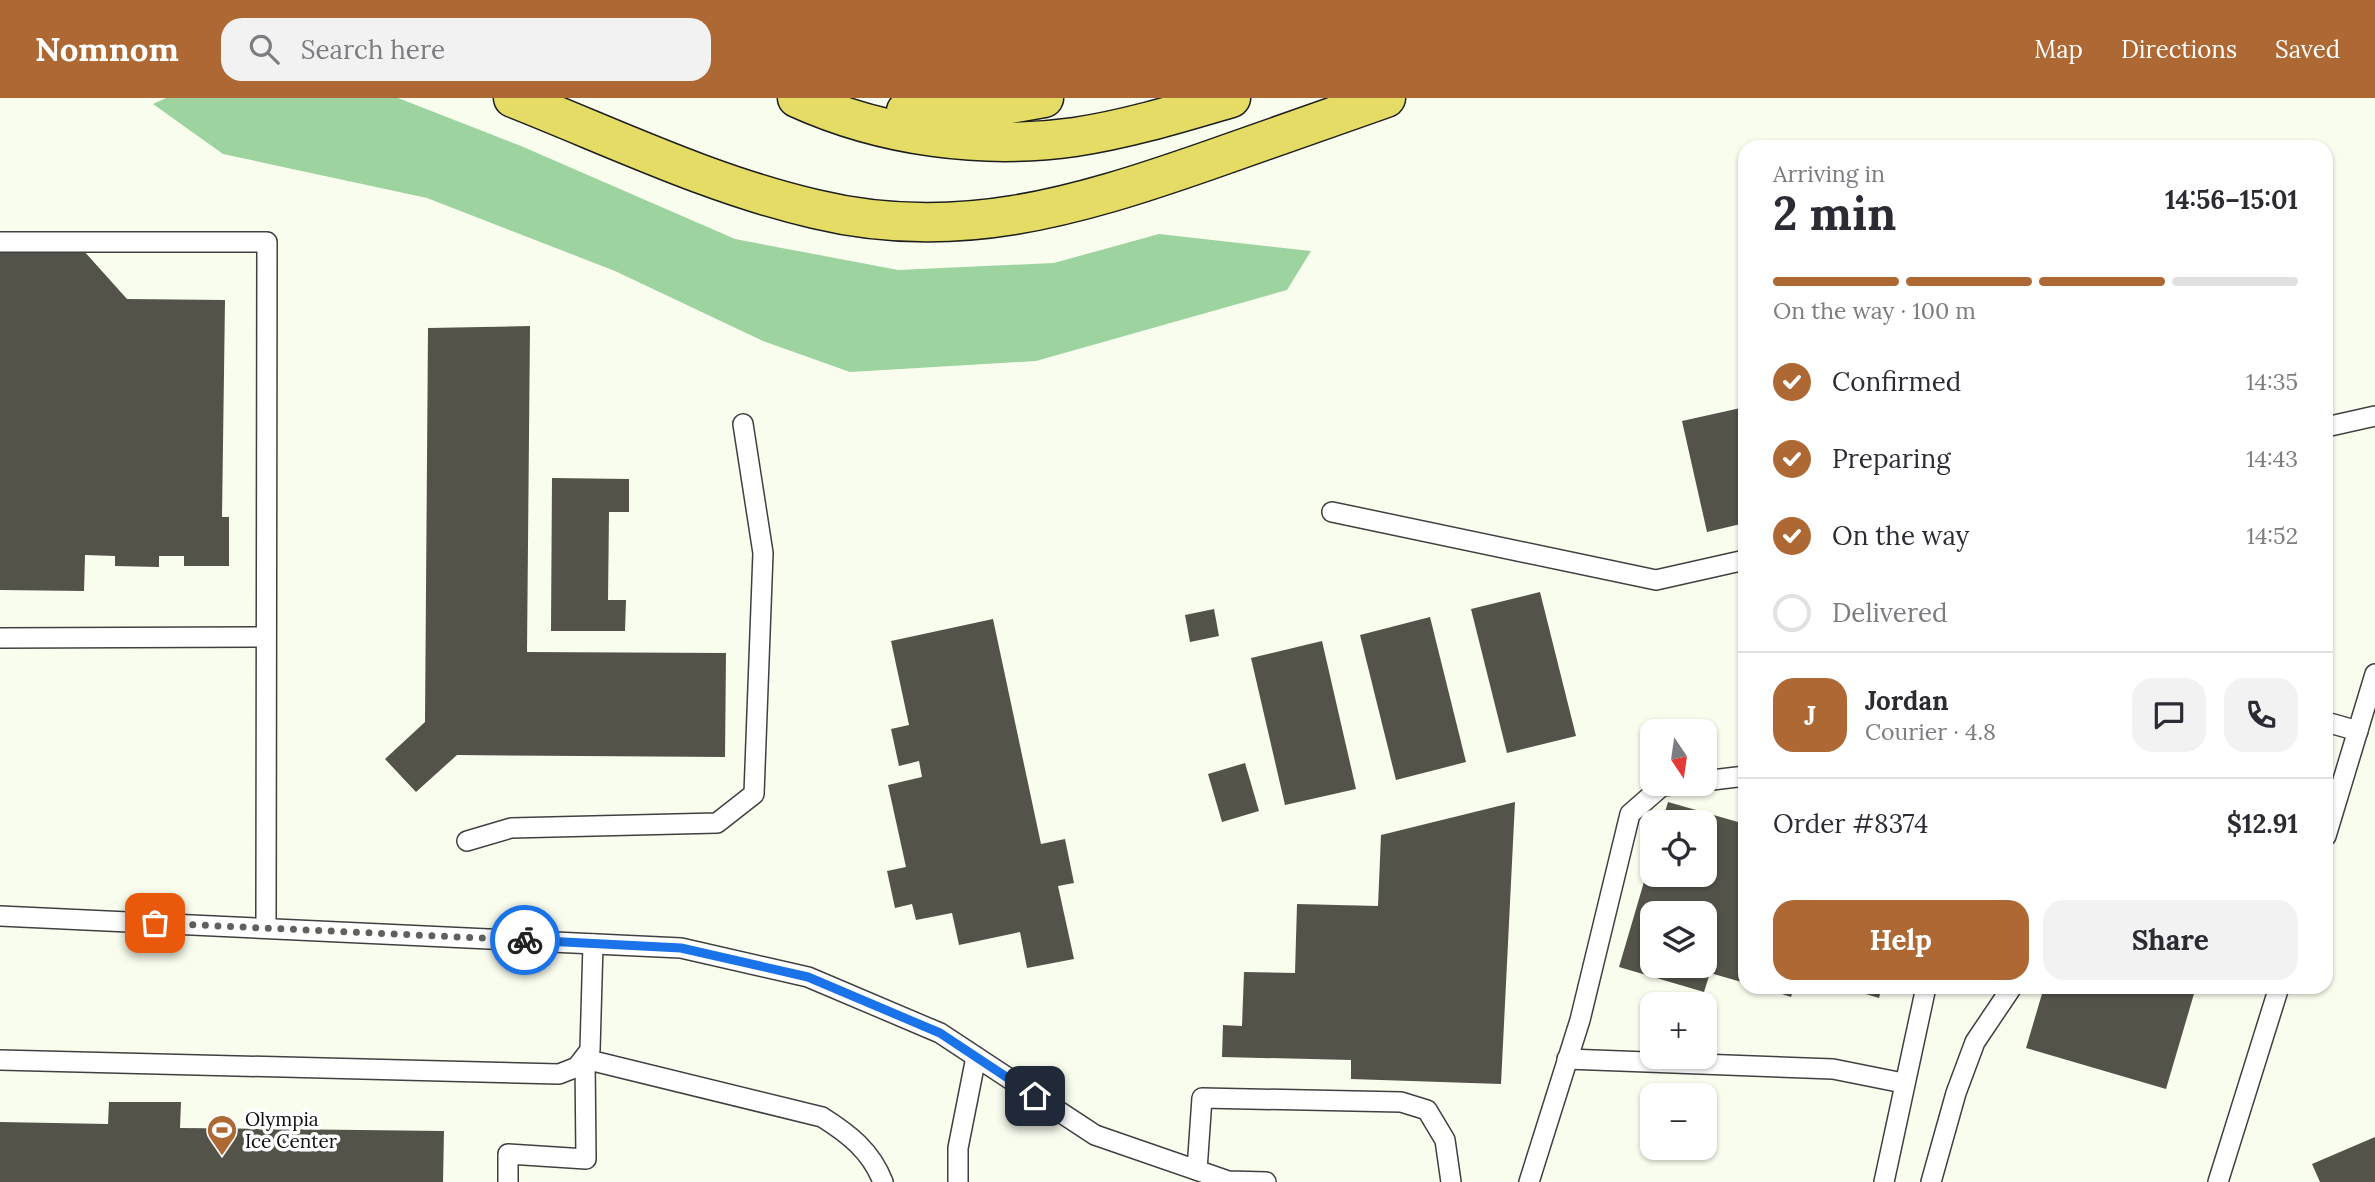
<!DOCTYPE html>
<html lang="en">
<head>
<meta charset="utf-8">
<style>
	body { margin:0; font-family:Lora,serif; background:#f2f2f3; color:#2b2b33; height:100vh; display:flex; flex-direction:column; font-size:26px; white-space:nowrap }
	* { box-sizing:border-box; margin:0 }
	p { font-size:23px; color:#7c7c81 }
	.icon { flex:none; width:38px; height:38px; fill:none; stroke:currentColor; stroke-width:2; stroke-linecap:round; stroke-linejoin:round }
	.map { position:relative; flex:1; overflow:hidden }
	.panel { position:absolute; left:1738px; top:42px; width:595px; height:854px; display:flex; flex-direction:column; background:#fff; border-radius:21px; box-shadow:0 2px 5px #0004 }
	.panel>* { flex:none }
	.needle { width:46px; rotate:167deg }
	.fabs { position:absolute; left:1640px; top:621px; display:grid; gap:14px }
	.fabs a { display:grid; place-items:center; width:77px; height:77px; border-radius:14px; background:#fff; box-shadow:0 2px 5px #0004; font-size:35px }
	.pin { position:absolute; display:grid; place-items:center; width:60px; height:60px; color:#fff; margin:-30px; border-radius:14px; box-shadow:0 4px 10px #0006 }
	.courier { position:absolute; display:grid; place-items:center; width:70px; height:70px; margin:-35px; border:5px solid #1a73e8; border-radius:50%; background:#fff; color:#222; box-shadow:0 2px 9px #0007 }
	.summary em { font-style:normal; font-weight:700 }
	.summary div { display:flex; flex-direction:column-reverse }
	.summary { display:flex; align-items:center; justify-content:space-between; height:119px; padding:0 35px }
	h1 { font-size:46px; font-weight:700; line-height:52px }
	.bar { display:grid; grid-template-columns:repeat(4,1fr); gap:10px 7px; align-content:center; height:84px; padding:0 35px }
	.bar i { height:9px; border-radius:5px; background:#e1e1e2 }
	.bar .active { background:#ad6834 }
	.bar p { grid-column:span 4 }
	.line { display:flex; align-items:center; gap:18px; padding:0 35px; border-top:2px solid #e1e1e2 }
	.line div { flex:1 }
	.round { display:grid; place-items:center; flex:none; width:74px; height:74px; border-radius:21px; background:#f2f2f3 }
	ol { padding:0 35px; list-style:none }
	li { display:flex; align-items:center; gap:21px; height:77px }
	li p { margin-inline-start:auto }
	li .icon { padding:7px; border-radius:50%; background:#ad6834; color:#fff; stroke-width:4 }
	li:last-child { color:#7c7c81 }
	li i { width:38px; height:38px; border:4px solid #e1e1e2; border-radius:50% }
	.primary-button { display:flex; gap:14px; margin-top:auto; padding:14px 35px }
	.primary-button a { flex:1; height:80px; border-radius:21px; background:#ad6834; color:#fff; font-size:28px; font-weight:700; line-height:80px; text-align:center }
	.primary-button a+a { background:#f2f2f3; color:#2b2b33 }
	header { display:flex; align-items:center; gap:42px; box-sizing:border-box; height:98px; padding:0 35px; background:#ad6834; color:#fff }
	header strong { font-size:33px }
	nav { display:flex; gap:38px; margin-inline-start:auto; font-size:24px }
	.search { width:490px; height:63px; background:#f2f2f3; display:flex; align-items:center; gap:18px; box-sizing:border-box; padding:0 24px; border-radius:21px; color:#7c7c81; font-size:26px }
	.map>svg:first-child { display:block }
</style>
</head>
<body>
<header>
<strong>Nomnom</strong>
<div class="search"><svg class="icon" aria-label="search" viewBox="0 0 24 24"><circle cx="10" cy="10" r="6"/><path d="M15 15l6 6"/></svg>Search here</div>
<nav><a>Map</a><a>Directions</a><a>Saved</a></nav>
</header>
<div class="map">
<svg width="2375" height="1084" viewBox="0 0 2375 1084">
	<rect width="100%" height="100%" fill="#f9fdee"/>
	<path fill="#9cd39e" d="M166,0H398L521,48L735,141L898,172L1054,165L1159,136L1311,153L1287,192L1036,263L850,274L763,243L615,173L427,100L223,56L153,6Z"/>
	<g fill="#54534a" fill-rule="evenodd">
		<path d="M83,152L127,201L225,202L222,419H229V468H184V458H159V469L115,468V458L85,457L84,493L0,492V155Z"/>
		<path d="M530,228L527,554L726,555L725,659L457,657L416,694L385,661L425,624L428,230Z"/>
		<path d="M1745,309V425L1707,434L1682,323Z"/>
		<path d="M552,380L629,381V414H609L608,502H626L625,533H551Z"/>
		<path d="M1540,494L1576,638L1507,655L1471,511Z"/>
		<path d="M1214,511L1219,538L1190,544L1185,517Z"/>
		<path d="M1430,519L1466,664L1396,682L1360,537Z"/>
		<path d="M993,521L1041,746L1065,741L1074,785L1058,788L1074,861L1027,870L1020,834L959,847L952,815L916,822L912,806L895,810L887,773L906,769L888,687L922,679L919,663L899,668L891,631L909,627L891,543Z"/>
		<path d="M1322,543L1356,691L1285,707L1251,560Z"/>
		<path d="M1245,665L1259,713L1222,724L1208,676Z"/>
		<path d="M1515,704L1501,986L1351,981V962L1222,959L1223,927L1242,928L1244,874L1295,875L1297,806L1378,808L1381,737Z"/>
		<path d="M1668,704L1745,726V885L1710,875L1704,894L1619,869L1651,760L1652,777H1704V724H1662ZM1652,816H1704V868H1652Z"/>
		<path d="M1760,889H1794L1791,899Z"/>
		<path d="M1843,889H1882L1879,900Z"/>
		<path d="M2044,889H2196L2166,991L2026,950Z"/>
		<path d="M109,1004H181L180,1030L444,1033L443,1084H0V1024L108,1026Z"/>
		<path d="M2375,1039V1084H2320L2312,1066Z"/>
	</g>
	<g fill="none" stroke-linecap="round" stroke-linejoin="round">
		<g stroke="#404040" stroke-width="22">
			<g id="service">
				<path d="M0,144H267L266,829"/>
				<path d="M2326,329L2375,318"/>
				<path d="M1332,414L1656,482L1745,462"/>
				<path d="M0,540L266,539"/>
				<path d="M2326,624L2358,633"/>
				<path d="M1704,683L1745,678"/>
				<path d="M2326,738L2375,576"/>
				<path d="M467,743L511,730L717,725L754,696L763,455L743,326"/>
				<path d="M0,818L681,850L808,879L940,935L1095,1037L1228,1083L1266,1084"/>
				<path d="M1567,961L1833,971L1903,985"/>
				<path d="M0,962L559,976L577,969L590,952L593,846"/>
				<path d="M1197,1072L1202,1000L1401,1004L1427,1012L1445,1042L1451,1084"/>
				<path d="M508,1084V1056L586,1061L585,961L822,1019C849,1036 871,1053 883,1084"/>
				<path d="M958,1084V1050L976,959"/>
				<path d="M1529,1084L1580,922L1630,716L1662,688L1680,686"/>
				<path d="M1884,1084L1926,889"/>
				<path d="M1931,1084L1956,995L1975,944L2012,889"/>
				<path d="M2218,1084L2279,889"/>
			</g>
		</g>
		<g stroke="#1e1e1e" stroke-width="41">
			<g id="motorway">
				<path d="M513,0C612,39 711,87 815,111C955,145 1075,109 1207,63C1266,42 1326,21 1386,0"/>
				<path d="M797,0C883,39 983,52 1075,39C1128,31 1180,15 1231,0"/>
				<path d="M906,13L965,14L1044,0"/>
			</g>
		</g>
		<use href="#service" stroke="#fff" stroke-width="19"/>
		<use href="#motorway" stroke="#e4dc65" stroke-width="38"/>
	</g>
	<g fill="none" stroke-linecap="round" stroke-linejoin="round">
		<path stroke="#60615c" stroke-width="7" stroke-dasharray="0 12.6" d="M155,825L525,842"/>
		<path stroke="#1a73e8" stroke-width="9" d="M525,842L681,850L808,879L940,935L1035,998"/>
	</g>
	<defs>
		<g id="stadium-pin" transform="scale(1.575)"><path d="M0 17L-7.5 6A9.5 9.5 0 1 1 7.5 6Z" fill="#ad6834" stroke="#fff"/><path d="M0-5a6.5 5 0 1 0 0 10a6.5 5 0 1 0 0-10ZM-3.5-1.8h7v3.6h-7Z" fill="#fff"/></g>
	</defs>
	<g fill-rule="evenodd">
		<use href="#stadium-pin" x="222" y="1032"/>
	</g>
	<g text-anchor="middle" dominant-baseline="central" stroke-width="7" stroke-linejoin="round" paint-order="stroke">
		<g font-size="19" fill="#0d0d0d" stroke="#fff" text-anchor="start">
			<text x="245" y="1021">Olympia<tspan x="245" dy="22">Ice Center</tspan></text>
		</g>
	</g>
</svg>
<div class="fabs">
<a><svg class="needle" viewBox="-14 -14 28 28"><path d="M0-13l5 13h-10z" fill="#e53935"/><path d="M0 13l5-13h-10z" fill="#7c7c81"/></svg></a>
<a><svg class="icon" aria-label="locate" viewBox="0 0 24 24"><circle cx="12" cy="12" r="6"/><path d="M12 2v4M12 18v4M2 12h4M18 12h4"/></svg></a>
<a><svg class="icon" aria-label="layers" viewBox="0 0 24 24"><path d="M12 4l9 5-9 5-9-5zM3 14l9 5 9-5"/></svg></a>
<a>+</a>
<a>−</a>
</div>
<div class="pin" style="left:155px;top:825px;background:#ea580c"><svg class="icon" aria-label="bag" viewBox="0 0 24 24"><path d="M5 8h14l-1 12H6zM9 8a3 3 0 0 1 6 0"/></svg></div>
<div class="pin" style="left:1035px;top:998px;background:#1f2937"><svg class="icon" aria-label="home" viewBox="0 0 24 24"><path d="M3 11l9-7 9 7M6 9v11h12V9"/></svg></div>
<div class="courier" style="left:525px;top:842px"><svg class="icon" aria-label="bike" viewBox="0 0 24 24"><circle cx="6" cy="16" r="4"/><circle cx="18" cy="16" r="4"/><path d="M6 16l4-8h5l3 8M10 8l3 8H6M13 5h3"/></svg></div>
<section class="panel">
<div class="summary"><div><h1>2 min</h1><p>Arriving in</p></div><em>14:56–15:01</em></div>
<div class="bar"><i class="active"></i><i class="active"></i><i class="active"></i><i></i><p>On the way · 100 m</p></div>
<ol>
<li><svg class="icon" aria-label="check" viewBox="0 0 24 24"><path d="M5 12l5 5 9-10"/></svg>Confirmed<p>14:35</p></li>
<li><svg class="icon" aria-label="check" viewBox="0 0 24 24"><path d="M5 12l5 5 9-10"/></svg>Preparing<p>14:43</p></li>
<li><svg class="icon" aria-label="check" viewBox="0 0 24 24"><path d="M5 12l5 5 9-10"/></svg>On the way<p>14:52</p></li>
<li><i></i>Delivered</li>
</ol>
<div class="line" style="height:126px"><b class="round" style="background:#ad6834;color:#fff">J</b><div><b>Jordan</b><p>Courier · 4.8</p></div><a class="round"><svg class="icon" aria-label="chat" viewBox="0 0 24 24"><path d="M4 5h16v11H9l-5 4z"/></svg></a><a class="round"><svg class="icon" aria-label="phone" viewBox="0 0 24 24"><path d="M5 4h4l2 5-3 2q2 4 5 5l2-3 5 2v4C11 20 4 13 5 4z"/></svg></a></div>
<div class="line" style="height:91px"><div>Order #8374</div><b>$12.91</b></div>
<div class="primary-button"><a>Help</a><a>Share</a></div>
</section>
</div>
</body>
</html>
